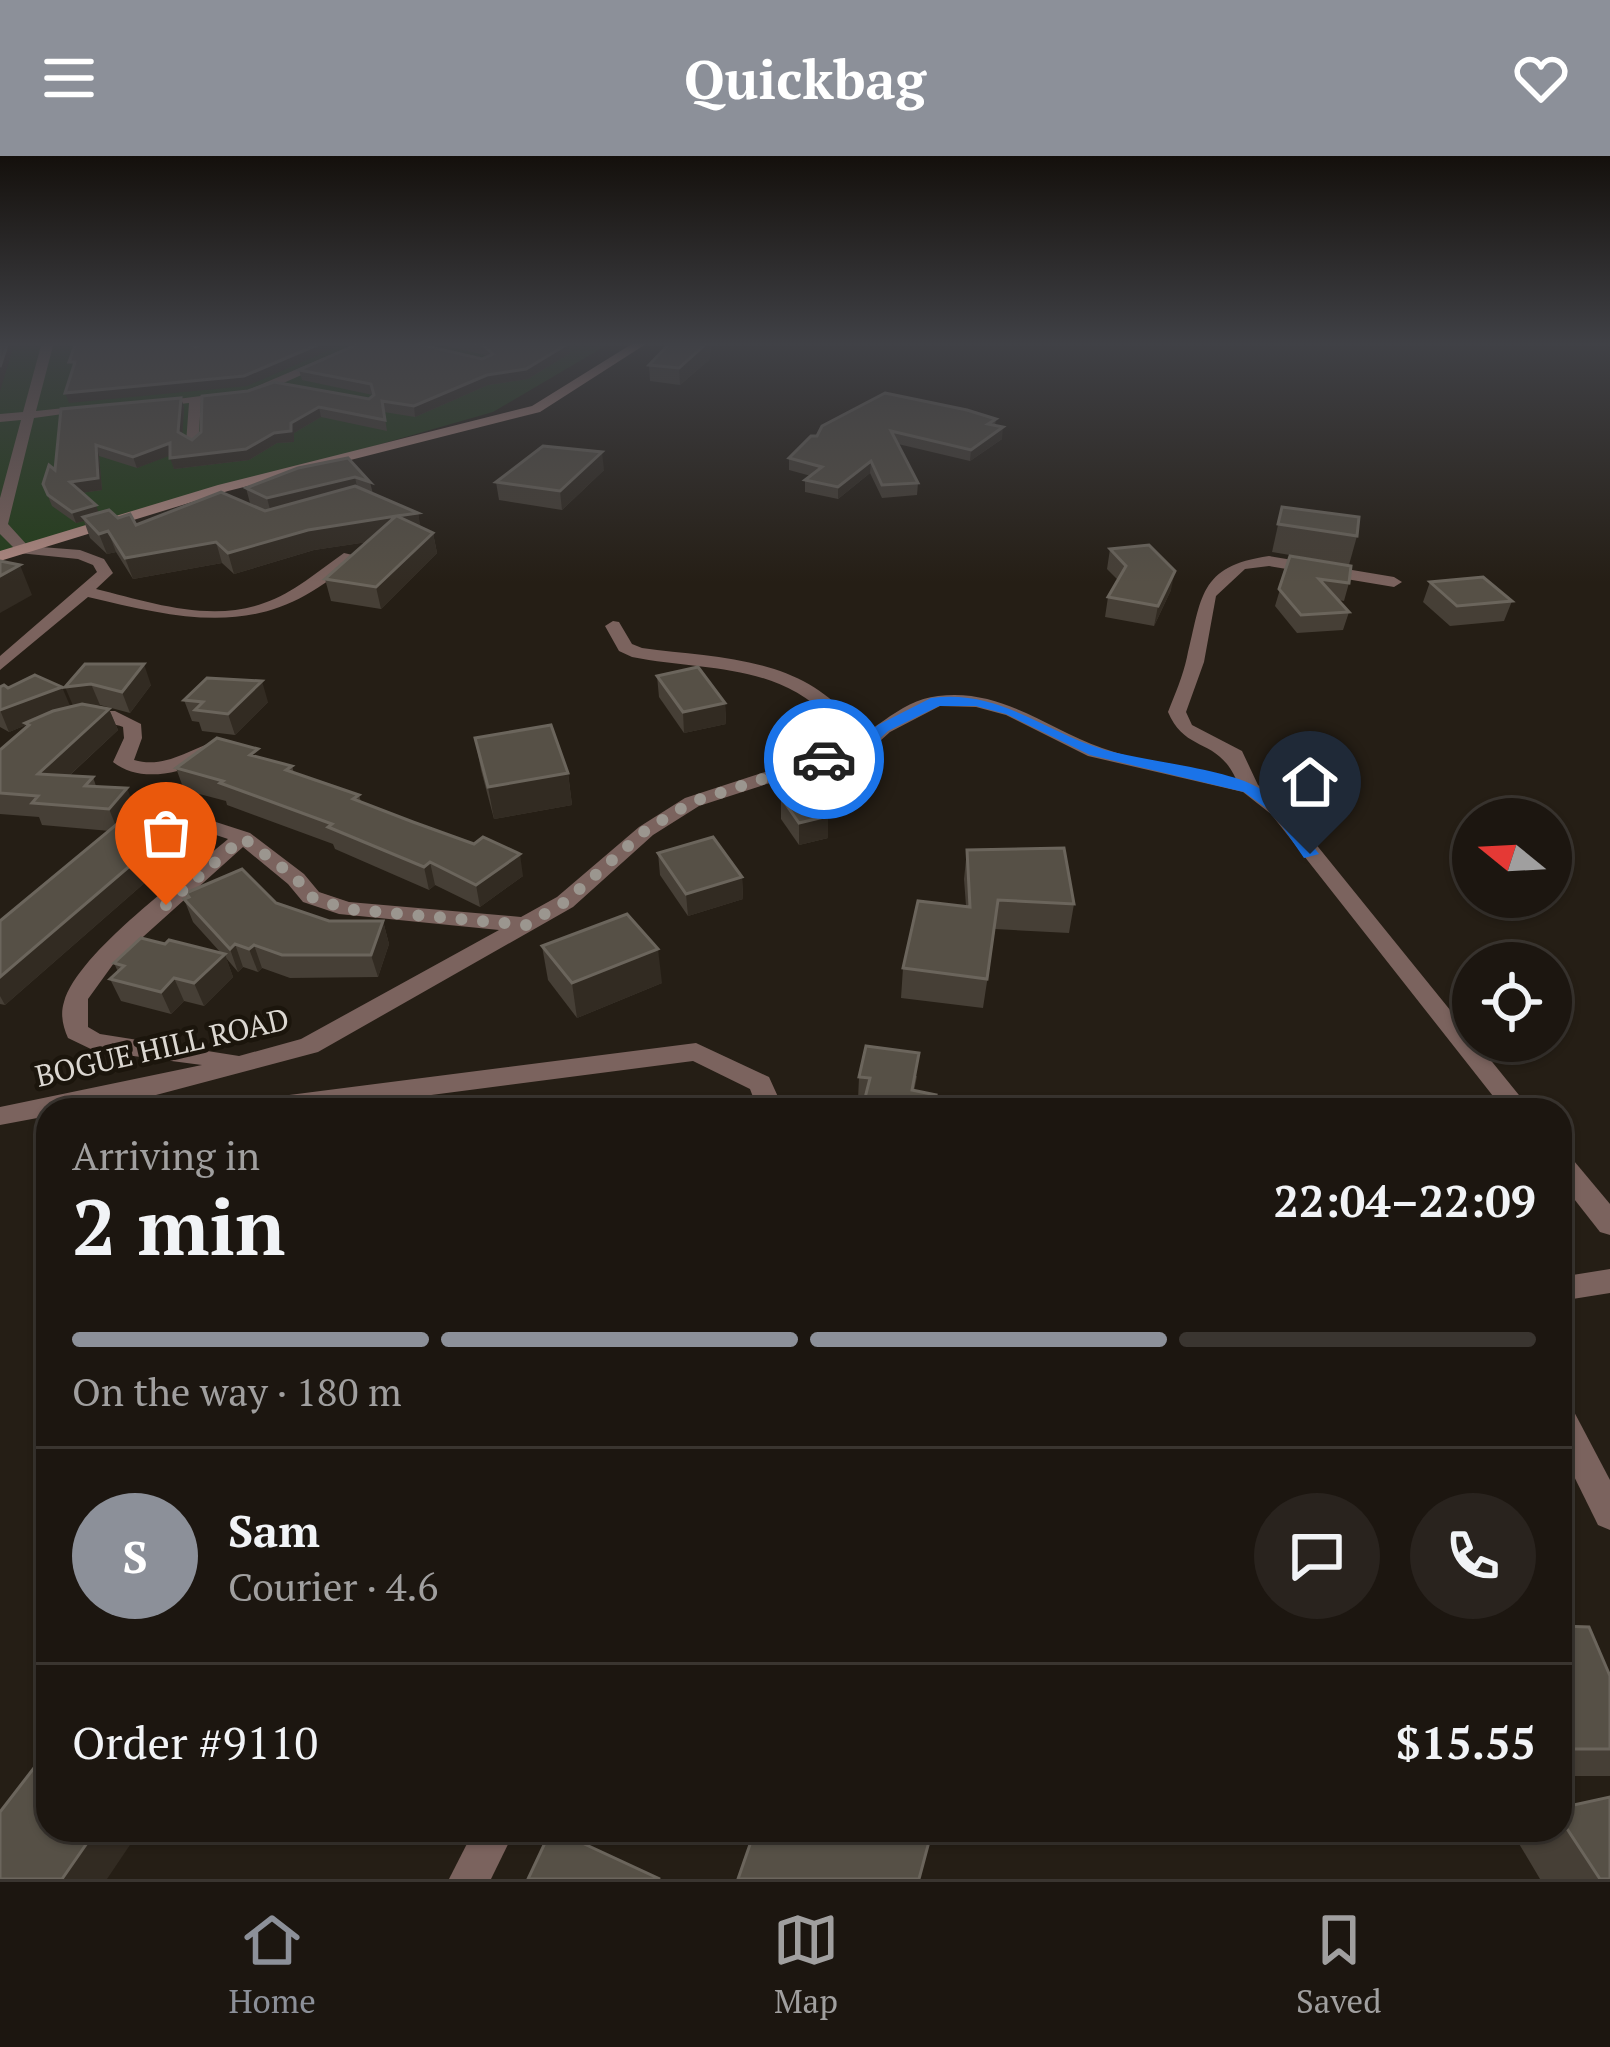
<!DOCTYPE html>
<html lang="en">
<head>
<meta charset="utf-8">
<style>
	body { margin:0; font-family:"PT Serif",serif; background:#29231e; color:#f1f3f6; height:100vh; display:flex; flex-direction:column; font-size:45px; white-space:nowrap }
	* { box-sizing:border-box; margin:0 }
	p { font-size:39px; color:#a09f9f }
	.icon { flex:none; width:66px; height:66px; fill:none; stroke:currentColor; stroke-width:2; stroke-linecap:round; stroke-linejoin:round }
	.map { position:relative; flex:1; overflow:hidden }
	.details { position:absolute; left:36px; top:942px; width:1536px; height:744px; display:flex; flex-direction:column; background:#1c1610; border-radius:36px; box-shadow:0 3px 9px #0004,0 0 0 3px #3a3530 }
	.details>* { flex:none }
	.needle { width:78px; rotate:288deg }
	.buttons { position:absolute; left:1452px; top:642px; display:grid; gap:24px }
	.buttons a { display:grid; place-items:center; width:120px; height:120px; border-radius:50%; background:#1c1610; box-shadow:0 3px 9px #0004,0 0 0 3px #3a3530; font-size:60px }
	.pin { position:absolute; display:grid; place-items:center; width:102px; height:102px; color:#fff; margin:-123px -51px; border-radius:50% 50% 50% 0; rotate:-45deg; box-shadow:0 0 12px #0007 }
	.pin .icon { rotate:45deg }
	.courier { position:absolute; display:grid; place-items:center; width:120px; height:120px; margin:-60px; border:9px solid #1a73e8; border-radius:50%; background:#fff; color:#222; box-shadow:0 3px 15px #0007 }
	.overview em { font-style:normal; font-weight:800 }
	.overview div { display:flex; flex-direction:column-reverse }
	.overview { display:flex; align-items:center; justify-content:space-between; height:204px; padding:0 36px }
	h1 { font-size:78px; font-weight:800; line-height:90px }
	.bar { display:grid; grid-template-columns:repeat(4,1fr); gap:18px 12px; align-content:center; height:144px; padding:0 36px }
	.bar i { height:15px; border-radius:9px; background:#3a3530 }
	.bar .on { background:#8c9099 }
	.bar p { grid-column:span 4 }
	.line { display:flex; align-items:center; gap:30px; padding:0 36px; border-top:3px solid #3a3530 }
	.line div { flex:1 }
	.round { display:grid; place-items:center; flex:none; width:126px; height:126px; border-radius:63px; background:#29231e }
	header { display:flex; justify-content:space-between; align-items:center; height:156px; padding:0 36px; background:#8c9099; color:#fff; font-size:54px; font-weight:800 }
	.menu { display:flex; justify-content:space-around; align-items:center; height:168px; border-top:3px solid #3a3530; background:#1c1610; font-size:33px; color:#a09f9f }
	.menu a { display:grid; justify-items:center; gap:6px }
	.menu .on { color:#8c9099 }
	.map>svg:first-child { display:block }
</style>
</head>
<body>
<header><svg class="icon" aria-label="menu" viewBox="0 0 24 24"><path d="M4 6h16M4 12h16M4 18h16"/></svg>Quickbag<svg class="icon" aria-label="heart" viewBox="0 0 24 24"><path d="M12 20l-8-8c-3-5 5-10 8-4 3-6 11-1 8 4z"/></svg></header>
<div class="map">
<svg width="1610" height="1723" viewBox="0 0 1610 1723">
	<rect width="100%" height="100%" fill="#251e15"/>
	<path fill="#243e1a" d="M0,186H612L493,256L0,397Z"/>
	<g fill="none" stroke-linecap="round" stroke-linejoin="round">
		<g fill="#7b635e" fill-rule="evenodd">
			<path d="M42,186H54L36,255L93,249L99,253L34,262L8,368L28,390L80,394L104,403L113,417L96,433C149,446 210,467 264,447C294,437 318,415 344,397L357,400C271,484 193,466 88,441L0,514V500L97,416L93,409L78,403L19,397L0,378V342L21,264L0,266V258L23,256Z"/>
			<path d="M360,186H376L254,240L201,246L198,290L186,287L189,247L152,251L146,247L248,234Z"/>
			<path d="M1269,400L1394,421L1402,426L1394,431L1269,410L1245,413L1216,440L1204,506L1186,556L1192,569L1242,595L1258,629L1285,650L1531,954H1504L1271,658L1243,636L1088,600L1006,559L976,551L940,550L890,576L869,595L699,650L653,679L573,751L318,896L156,939L80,954H48V960L0,969V951L202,909L95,895L68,882C63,871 60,858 64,846C78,796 187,718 228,683L174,665V657H188L250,677L304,718L319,736L349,746L521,761L557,741L639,671L685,642L811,601L829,562C776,506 702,515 632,501L619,495L605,470L613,465L619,466L632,488L642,492C715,502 798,500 848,561L833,594C869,583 898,544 938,540C1001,532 1046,572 1102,592C1144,607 1192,613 1236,623C1217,581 1185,597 1168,556C1175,538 1183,520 1187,501C1202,442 1198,410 1269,400ZM243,691L288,728L303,746L339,758L499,774L301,883L239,900L100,878L88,871V843L114,807Z"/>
			<path d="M115,555L141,568L142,582L134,604C164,613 188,594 216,585L225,591C198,614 144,631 113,606L124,582L123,571C106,564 84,572 71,561L80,555Z"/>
			<path d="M696,887L769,921L784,954H758L750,933L693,905L316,954H230L234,947L243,945Z"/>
			<path d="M1560,996L1569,999L1610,1048V1079L1600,1076L1560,1025Z"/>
			<path d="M1610,1113V1137L1560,1145V1121Z"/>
			<path d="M1560,1246L1571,1250L1610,1324V1374L1598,1369L1560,1292Z"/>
			<path d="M474,1674H515L491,1723H449Z"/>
		</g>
		<path fill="#b18a82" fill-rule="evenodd" d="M635,186H649L540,256L228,335L0,405V395L218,329L532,250Z"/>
	</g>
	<g fill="#463f36">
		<path d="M427,186H562L569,187L570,197L528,223L488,229L415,261L384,256L387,275L321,261L294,277V286L277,287L249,304L174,313L170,299L137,312L99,300L102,334L81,337L98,357L118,362L136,369L266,355L250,347L246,332L348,302L370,326L373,338L418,357L420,371L433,377L437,397L381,453L331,445L325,423L367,386L314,394L234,418L222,407L133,423L116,396L107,398L90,382L84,365L76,367L52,350L43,328L55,314L181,242L184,252L182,278L192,284L201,276L202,240L369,243L373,239L302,224L299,214L482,203L487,201L485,199Z"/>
		<path d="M671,186H712L709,204L680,229L650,225L649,209Z"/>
		<path d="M996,263L995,270L1002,283L970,305L898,288L918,327L917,339L882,342L870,317L838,343L805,336V324L811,320L789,314V302L817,280Z"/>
		<path d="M604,314L562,354L499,344L496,326Z"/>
		<path d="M1282,351L1357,380L1349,409L1272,396Z"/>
		<path d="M1110,393L1171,434L1154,470L1105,461L1108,441L1118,424L1107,413Z"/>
		<path d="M1290,400L1349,427L1344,445L1338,444L1349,456L1343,474L1297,477L1275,450Z"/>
		<path d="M1430,426L1512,445L1504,465L1450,470L1423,446Z"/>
		<path d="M85,508L151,529L130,557L100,549L90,550L109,553L118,574L69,620L93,621L96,630L136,654L128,664L173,673L181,695L5,849L0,848V765L110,675L42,669L39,661L0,658V594L27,571L26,569L9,576L0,571V531L73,550Z"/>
		<path d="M657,520L725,547L726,568L684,577L659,541Z"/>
		<path d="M184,544L268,546L235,579L202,575L199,566L192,565Z"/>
		<path d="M475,582L568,617L572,649L494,663L481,614Z"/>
		<path d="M261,602L292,610L294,617L359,639L361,646L523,720L480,751L435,729L429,734L335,693L333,688L227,649L226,645L184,634L176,612Z"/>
		<path d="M781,641L828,682L799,689L781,663Z"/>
		<path d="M967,694L1074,748L1069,777L995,773L983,852L901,842L903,812L966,750L964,723Z"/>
		<path d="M658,697L742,721L743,743L688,760L660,719Z"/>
		<path d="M186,737L276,747L329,765H383L389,788L378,821L290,822L262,812L258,816L243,811L238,816L226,802L233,821L204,850L184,845L171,858L121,845L110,823L118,816L114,807L165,788L221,797L193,766L184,743L187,742Z"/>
		<path d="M542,790L662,827L577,862L548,824Z"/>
		<path d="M917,920L914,935L936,939L934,954H865V944H858L859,921Z"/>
		<path d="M1560,1470L1610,1520V1620H1560Z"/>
		<path d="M1560,1652L1610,1723H1540L1518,1686L1531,1674H1560Z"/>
	</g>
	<g fill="#322b22">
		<path d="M4,186H12L10,190L12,196L0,235V211Z"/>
		<path d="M324,186H348L247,230L69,247L65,237Z"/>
		<path d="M708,186H712L709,204L680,229L679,212Z"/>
		<path d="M569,187L570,197L528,223L488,229L415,261L414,250L487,219Z"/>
		<path d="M181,242L184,252L182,287L178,276Z"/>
		<path d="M319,251L321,261L294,277V286L277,287L249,304L174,313L170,302L291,267Z"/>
		<path d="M1003,271L1002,283L970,305L971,294Z"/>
		<path d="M170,287L174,298L137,312L133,301Z"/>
		<path d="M96,289L99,300L102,334L74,338L70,326Z"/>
		<path d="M602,296L604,314L562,354L560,335Z"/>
		<path d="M871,305L870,317L838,343V331Z"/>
		<path d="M355,321L358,336L271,357L267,342Z"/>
		<path d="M96,349L100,360L83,361L84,365L76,367L72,356Z"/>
		<path d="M418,357L422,378L397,360Z"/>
		<path d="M396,360L401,381L314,394L234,418L228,397L308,374Z"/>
		<path d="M108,375L116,396L107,398L99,378Z"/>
		<path d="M433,377L437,397L381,453L376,431Z"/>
		<path d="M216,386L222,407L133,423L125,402Z"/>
		<path d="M20,409L32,439L0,457V420Z"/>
		<path d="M1175,415L1171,434L1154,470L1158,450Z"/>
		<path d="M144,508L151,529L130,557L122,536Z"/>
		<path d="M262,525L268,546L235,579L228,558Z"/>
		<path d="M91,528L100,549L74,552L65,531Z"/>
		<path d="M62,531L71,552L25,567L26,569L9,576L0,554Z"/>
		<path d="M725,547L726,568L684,577L683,556Z"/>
		<path d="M109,553L118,574L47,640L38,618Z"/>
		<path d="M568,617L572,649L494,663L488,631Z"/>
		<path d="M127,632L136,654L118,675L109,653Z"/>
		<path d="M828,660V682L799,689V667Z"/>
		<path d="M173,673L181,695L5,849L0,840V821Z"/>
		<path d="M520,698L523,720L480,751L476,729Z"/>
		<path d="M430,706L435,729L429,734L424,711Z"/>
		<path d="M742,721L743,743L688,760L686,738Z"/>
		<path d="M383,765L389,788L378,821L371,799Z"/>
		<path d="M235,788L243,811L238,816L230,793Z"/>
		<path d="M254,789L262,812L258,816L249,793Z"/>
		<path d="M658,793L662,827L577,862L572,827Z"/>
		<path d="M225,798L233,821L204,850L194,827Z"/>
		<path d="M174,822L184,845L171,858L161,836Z"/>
		<path d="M96,1674H140L107,1723H62Z"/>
	</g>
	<g fill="#565046" stroke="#6b655c" stroke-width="3">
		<path d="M0,186H8L0,211Z"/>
		<path d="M76,186H184L196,191L206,186H324L244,220L65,237L75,206H69Z"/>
		<path d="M363,186H410L482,203L493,198L483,189L470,186L569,187L526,213L487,219L414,250L382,245L385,264L319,251L291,267V275L274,277L246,293L170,302V287L133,301L96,289L98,322L70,326L96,349L72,356L48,339L43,328L49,309L55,314L61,253L181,242L178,276L192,284L201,276L202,240L248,235L274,226L369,243L374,239L371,228L299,214Z"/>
		<path d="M671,186H708L679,212L649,209Z"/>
		<path d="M885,237L967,254L996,263L988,268L1003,271L971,294L891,275L918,327L882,329L871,305L838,331L805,324L822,311L789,302L811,280H817L822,270Z"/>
		<path d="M543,290L602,296L560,335L496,326Z"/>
		<path d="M348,302L370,326L355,321L267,342L246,332L298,312Z"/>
		<path d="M355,330L418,357L397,360L433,377L376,431L325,423L396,360L308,374L228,397L216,386L125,402L108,375L99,378L83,361L109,354L118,362L130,358L136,369L221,336L265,355Z"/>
		<path d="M1282,351L1359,361L1357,380L1278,368Z"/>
		<path d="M1149,389L1175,415L1158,450L1108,441L1126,410L1110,393Z"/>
		<path d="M1290,400L1351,410L1349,427L1319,423L1349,456L1301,459L1279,433Z"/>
		<path d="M0,405L20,409L0,420Z"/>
		<path d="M1483,421L1512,445L1457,450L1430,426Z"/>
		<path d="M85,508H144L122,536L91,528L65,531Z"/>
		<path d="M698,511L725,547L683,556L657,520Z"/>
		<path d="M35,519L62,531L0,554V531L4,529L8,532Z"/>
		<path d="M207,522L262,525L228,558L195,554L203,546L184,544Z"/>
		<path d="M82,548L109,553L38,618L93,621L85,630L127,632L109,653L32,647L38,640L0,637V594L29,569L25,567L53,555Z"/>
		<path d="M551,569L568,617L488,631L475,582Z"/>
		<path d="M217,582L258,593L250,599L292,610L286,614L359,639L353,643L413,666L474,688L483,681L520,698L476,729L430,706L424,711L328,671L332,668L220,627L223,625L176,612Z"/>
		<path d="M809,634L828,660L799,667L781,641Z"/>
		<path d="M123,663L173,673L0,821V765Z"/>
		<path d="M713,681L742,721L686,738L658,697Z"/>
		<path d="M1064,692L1074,748L998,744L987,823L903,812L918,745L970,751L967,694Z"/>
		<path d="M242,713L276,747L329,765H383L371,799H282L254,789L249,793L235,788L230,793L184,743L189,741L186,737Z"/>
		<path d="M627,758L658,793L572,827L542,790Z"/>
		<path d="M141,782L165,788L169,784L225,798L194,827L174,822L161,836L110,823L124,810L114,807Z"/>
		<path d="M866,890L919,897L912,934L936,939L932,954H884L886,945L865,942L870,922L859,921Z"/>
		<path d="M1560,1470L1589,1471L1610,1520V1593H1560Z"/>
		<path d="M47,1595L48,1674H96L62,1723H0V1656Z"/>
		<path d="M1610,1641V1723H1600L1560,1662V1652Z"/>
		<path d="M551,1674H554L660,1723H528Z"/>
		<path d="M755,1674H792L815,1683L818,1674H909L930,1682L919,1723H738Z"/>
	</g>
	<linearGradient id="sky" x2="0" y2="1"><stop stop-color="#14100c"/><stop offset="0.44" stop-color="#404146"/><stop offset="1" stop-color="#404146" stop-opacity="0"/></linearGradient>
	<rect width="1610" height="427" fill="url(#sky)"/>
	<path fill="#1a73e8" d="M931,542C1000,533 1044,576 1105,594C1145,605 1226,613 1257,631C1285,646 1301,674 1319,698L1304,702L1273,657L1244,636L1090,599L1006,558L976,550H939L888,575L868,594L824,607L816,603L857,587L878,569Z"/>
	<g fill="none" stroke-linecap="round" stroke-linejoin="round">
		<path stroke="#9b968f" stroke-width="12" stroke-dasharray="0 21.6" d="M166,749L243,682L296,722L311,741L346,753L526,769L565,746L646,674L692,646L824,603"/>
	</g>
	<g text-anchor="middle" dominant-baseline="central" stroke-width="9" stroke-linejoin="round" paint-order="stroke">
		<g font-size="30" fill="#dbd7d1" stroke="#1b150c">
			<text transform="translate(162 891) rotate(-13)">BOGUE HILL ROAD</text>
		</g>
	</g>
</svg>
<div class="buttons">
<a><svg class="needle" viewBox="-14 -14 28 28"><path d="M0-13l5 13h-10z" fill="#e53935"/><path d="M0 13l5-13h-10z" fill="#a09f9f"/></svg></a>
<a><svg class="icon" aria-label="locate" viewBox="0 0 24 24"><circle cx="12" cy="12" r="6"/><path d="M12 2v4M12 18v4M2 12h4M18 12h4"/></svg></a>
</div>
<div class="pin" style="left:166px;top:749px;background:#ea580c"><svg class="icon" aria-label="bag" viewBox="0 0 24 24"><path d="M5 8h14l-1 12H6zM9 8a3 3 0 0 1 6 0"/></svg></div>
<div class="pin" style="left:1310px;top:698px;background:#1f2937"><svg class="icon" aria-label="home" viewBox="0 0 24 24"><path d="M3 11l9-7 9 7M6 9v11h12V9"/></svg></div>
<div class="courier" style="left:824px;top:603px"><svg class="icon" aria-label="car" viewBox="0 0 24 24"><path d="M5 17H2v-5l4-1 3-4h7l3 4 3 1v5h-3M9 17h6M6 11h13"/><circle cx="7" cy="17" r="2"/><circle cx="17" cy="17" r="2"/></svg></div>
<section class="details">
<div class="overview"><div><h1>2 min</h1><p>Arriving in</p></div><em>22:04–22:09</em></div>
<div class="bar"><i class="on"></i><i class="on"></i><i class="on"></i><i></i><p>On the way · 180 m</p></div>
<div class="line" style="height:216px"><b class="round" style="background:#8c9099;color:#fff">S</b><div><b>Sam</b><p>Courier · 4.6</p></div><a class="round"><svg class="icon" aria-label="chat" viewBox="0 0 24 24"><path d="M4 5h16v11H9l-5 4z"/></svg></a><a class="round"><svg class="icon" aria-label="phone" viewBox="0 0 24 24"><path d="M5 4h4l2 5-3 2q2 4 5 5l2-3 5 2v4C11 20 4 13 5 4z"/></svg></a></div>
<div class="line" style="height:156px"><div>Order #9110</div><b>$15.55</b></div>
</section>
</div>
<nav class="menu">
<a class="on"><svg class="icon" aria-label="home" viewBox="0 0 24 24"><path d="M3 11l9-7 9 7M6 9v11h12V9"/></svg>Home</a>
<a><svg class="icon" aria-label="map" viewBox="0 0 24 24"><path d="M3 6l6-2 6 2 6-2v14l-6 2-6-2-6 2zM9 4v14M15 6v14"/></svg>Map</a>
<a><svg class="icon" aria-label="saved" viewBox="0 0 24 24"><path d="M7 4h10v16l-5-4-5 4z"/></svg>Saved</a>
</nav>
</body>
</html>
